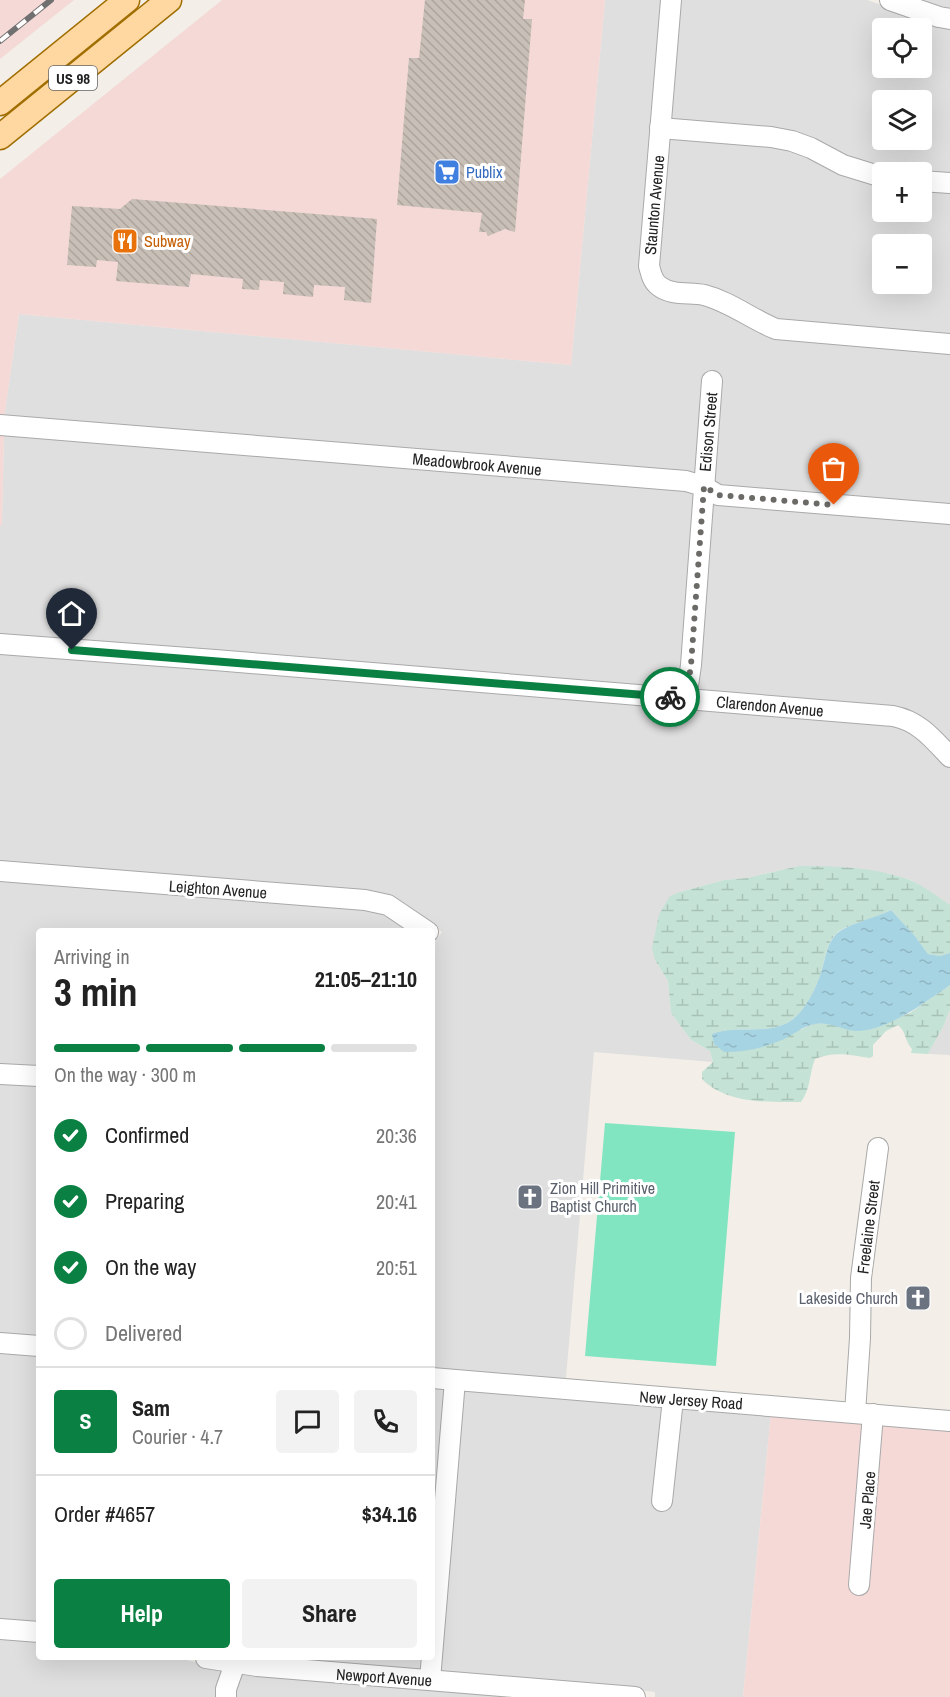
<!DOCTYPE html>
<html lang="en">
<head>
<meta charset="utf-8">
<style>
	body { margin:0; font-family:"Archivo Narrow",sans-serif; background:#f2f2f2; color:#222; height:100vh; display:flex; flex-direction:column; font-size:22px; white-space:nowrap }
	* { box-sizing:border-box; margin:0 }
	p { font-size:20px; color:#767676 }
	.icon { flex:none; width:33px; height:33px; fill:none; stroke:currentColor; stroke-width:2; stroke-linecap:round; stroke-linejoin:round }
	.map { position:relative; flex:1; overflow:hidden }
	.sheet { position:absolute; left:36px; top:928px; width:399px; height:732px; display:flex; flex-direction:column; background:#fff; border-radius:6px; box-shadow:0 6px 24px #0002 }
	.sheet>* { flex:none }
	.tools { position:absolute; left:872px; top:18px; display:grid; gap:12px }
	.tools a { display:grid; place-items:center; width:60px; height:60px; border-radius:6px; background:#fff; box-shadow:0 6px 24px #0002; font-size:30px }
	.pin { position:absolute; display:grid; place-items:center; width:51px; height:51px; color:#fff; margin:-62px -26px; border-radius:50% 50% 50% 0; rotate:-45deg; box-shadow:0 0 6px #0007 }
	.pin .icon { rotate:45deg }
	.courier { position:absolute; display:grid; place-items:center; width:60px; height:60px; margin:-30px; border:4px solid #0b8043; border-radius:50%; background:#fff; color:#222; box-shadow:0 2px 8px #0007 }
	.overview em { font-style:normal; font-weight:800 }
	.overview div { display:flex; flex-direction:column-reverse }
	.overview { display:flex; align-items:center; justify-content:space-between; height:102px; padding:0 18px }
	h1 { font-size:39px; font-weight:800; line-height:45px }
	.bar { display:grid; grid-template-columns:repeat(4,1fr); gap:9px 6px; align-content:center; height:72px; padding:0 18px }
	.bar i { height:8px; border-radius:4px; background:#e0e0e0 }
	.bar .current { background:#0b8043 }
	.bar p { grid-column:span 4 }
	.line { display:flex; align-items:center; gap:15px; padding:0 18px; border-top:2px solid #e0e0e0 }
	.line div { flex:1 }
	.round { display:grid; place-items:center; flex:none; width:63px; height:63px; border-radius:6px; background:#f2f2f2 }
	ol { padding:0 18px; list-style:none }
	li { display:flex; align-items:center; gap:18px; height:66px }
	li p { margin-inline-start:auto }
	li .icon { padding:6px; border-radius:50%; background:#0b8043; color:#fff; stroke-width:4 }
	li:last-child { color:#767676 }
	li i { width:33px; height:33px; border:3px solid #e0e0e0; border-radius:50% }
	.button { display:flex; gap:12px; margin-top:auto; padding:12px 18px }
	.button a { flex:1; height:69px; border-radius:6px; background:#0b8043; color:#fff; font-size:24px; font-weight:800; line-height:69px; text-align:center }
	.button a+a { background:#f2f2f2; color:#222 }
	.map>svg:first-child { display:block }
</style>
</head>
<body>
<div class="map">
<svg width="950" height="1697" viewBox="0 0 950 1697">
	<defs>
		<pattern id="wetland-marsh" width="20" height="14" patternUnits="userSpaceOnUse" patternTransform="scale(1.5)"><rect width="20" height="14" fill="#c4e2d5"/><path d="M1 5h8M5 5V1M11 12h8M15 12V8" fill="none" stroke="#a8c2b7"/></pattern>
		<pattern id="water-ripples" width="26" height="14" patternUnits="userSpaceOnUse" patternTransform="scale(1.5)"><rect width="26" height="14" fill="#a7d4e2"/><path d="M2 4q2-2 4 0t4 0M15 11q2-2 4 0t4 0" fill="none" stroke="#8fb6c2"/></pattern>
		<pattern id="building-back-hatch" width="6" height="6" patternUnits="userSpaceOnUse" patternTransform="scale(1.5)"><rect width="6" height="6" fill="#c8bfb7"/><path d="M-1 5l2 2M0 0l6 6M5-1l2 2" fill="none" stroke="#aca49d"/></pattern>
	</defs>
	<rect width="100%" height="100%" fill="#f3efe8"/>
	<g fill="#e0dfdf" fill-rule="evenodd">
		<path d="M605,0H663L641,265L701,301L732,313L950,351V507L720,488L712,483L720,374L705,373L696,477L4,418L19,314L571,365Z"/>
		<path d="M679,0H867L937,24L950,26V176L879,170L669,122ZM882,28H921V68H882ZM882,100H921V140H882Z"/>
		<path d="M911,0H950V12Z"/>
		<path d="M668,135L770,143L882,184V212H921V188L950,190V337L790,324L664,281L657,265ZM882,244H921V284H882Z"/>
		<path d="M4,432L695,491L680,691L0,637V525L2,524Z"/>
		<path d="M710,499L950,521V747L930,726L695,693Z"/>
		<path d="M0,651L892,723L919,735L950,768V905L911,880L886,873L799,866L747,878L724,880L680,892L655,960L668,981L671,1013L691,1040L710,1051L713,1062L594,1052L566,1378L663,1391L432,1371V943H434L442,932L393,900L0,864Z"/>
		<path d="M0,878L385,912L415,931L39,932V1069L0,1067Z"/>
		<path d="M950,1009V1055L928,1054L944,1025Z"/>
		<path d="M0,1081L39,1083V1339L0,1336Z"/>
		<path d="M0,1350L39,1353V1625L0,1622Z"/>
		<path d="M432,1385L447,1387L432,1560Z"/>
		<path d="M462,1388L664,1405L654,1507L669,1508L680,1407L771,1413L743,1697H655V1692L609,1687L438,1674Z"/>
		<path d="M0,1636L39,1639V1658H177L226,1669L218,1697H0Z"/>
		<path d="M245,1658H424L423,1673Z"/>
		<path d="M241,1671L548,1697H234Z"/>
	</g>
	<g fill="#f4d9d7">
		<path d="M0,0H74L0,59Z"/>
		<path d="M222,0H605L571,365L19,314L4,418H0V179Z"/>
		<path d="M0,432H4L2,525H0Z"/>
		<path d="M771,1413L865,1421L851,1590L866,1592L881,1422L950,1428V1697H743Z"/>
	</g>
	<path fill="url(#wetland-marsh)" d="M799,866C836,866 875,867 910,880C924,886 937,896 950,905V953L940,956L928,954L915,936L891,910C875,919 854,922 839,931C826,941 826,958 821,972C816,989 804,1013 789,1022C763,1036 738,1024 712,1034L800,1030L813,1024L827,1023L858,1031L876,1027L910,1013L950,985V1009L944,1025L928,1054L911,1053L912,1049C904,1040 907,1033 898,1025L886,1031L873,1045V1056L870,1058C849,1055 836,1051 815,1059C809,1074 811,1088 801,1102C768,1102 726,1104 702,1079V1072L713,1062L710,1051L691,1040L671,1013L668,981L655,960L652,948L659,914L670,896L680,892L724,880L747,878Z"/>
	<path fill="#82e5c1" d="M605,1123L735,1132L716,1366L585,1356Z"/>
	<path fill="url(#water-ripples)" d="M891,910L915,936L928,954L940,956L950,953V985C926,1002 891,1028 860,1031C845,1032 831,1021 815,1024C803,1026 793,1035 782,1040C763,1048 745,1052 724,1052L714,1044L712,1034C738,1024 763,1036 789,1022C804,1013 816,989 821,972C826,958 826,945 836,934C847,924 876,918 891,910Z"/>
	<g fill="url(#building-back-hatch)">
		<path d="M425,0H525L523,19H532L515,232L505,229L488,236L486,232H479L482,213L397,205L409,58H419Z"/>
		<path d="M132,199L377,219L371,303L344,300L345,287L314,285L313,297L283,294L284,282L260,280L259,290L242,289L243,279L191,274L189,287L116,281L118,262L97,260L96,267L67,265L72,206L120,209Z"/>
	</g>
	<g fill="none" stroke-linecap="round" stroke-linejoin="round">
		<g stroke="#a9a9a9" stroke-width="22">
			<g id="minor">
				<path d="M671,0L649,266C651,273 652,281 659,286C672,296 690,292 704,295C731,302 751,319 776,329L950,344"/>
				<path d="M890,0L939,17L950,19"/>
				<path d="M660,128L771,137L792,141L811,148L843,165L882,177"/>
				<path d="M921,181L950,183"/>
				<path d="M0,425L686,481L703,486L718,495L950,514"/>
				<path d="M0,644L215,660L893,716C919,721 933,739 950,757"/>
				<path d="M686,699L691,665L712,381"/>
				<path d="M0,871L365,900L388,905L428,932"/>
				<path d="M0,1074L39,1076"/>
				<path d="M0,1343L39,1346"/>
				<path d="M432,1378L950,1421"/>
				<path d="M855,1413L860,1338L861,1278L878,1148"/>
				<path d="M662,1501L673,1399"/>
				<path d="M859,1585L873,1414"/>
				<path d="M0,1629L39,1632"/>
				<path d="M206,1658L257,1666L635,1697"/>
				<path d="M430,1680L455,1380"/>
				<path d="M226,1697V1689L237,1658"/>
			</g>
		</g>
		<g stroke="#a06e00" stroke-width="27">
			<g id="major">
				<path d="M0,103L127,0"/>
				<path d="M0,137L169,0"/>
			</g>
		</g>
		<use href="#minor" stroke="#fff" stroke-width="20"/>
		<use href="#major" stroke="#ffd8a1" stroke-width="24"/>
		<g stroke="#707070" stroke-width="6">
			<path id="rail" d="M0,41L51,0"/>
		</g>
		<use href="#rail" stroke="#fff" stroke-width="4" stroke-dasharray="11" stroke-linecap="butt"/>
	</g>
	<g fill="none" stroke-linecap="round" stroke-linejoin="round">
		<path stroke="#6b6a67" stroke-width="6" stroke-dasharray="0 10.8" d="M670,697L686,699L691,665L704,486L718,495L834,505"/>
		<path stroke="#0b8043" stroke-width="8" d="M72,650L670,697"/>
	</g>
	<defs>
		<g id="supermarket-square" transform="scale(1.35)"><rect x="-9" y="-9" width="18" height="18" rx="4" fill="#3f7fe0" stroke="#fff"/><path d="M-6-5.5h2.5l.6 2H6L4.5 2H-2.5L-4.4-4H-6ZM-1.5 3.2a1.3 1.3 0 1 0 .1 0ZM3 3.2a1.3 1.3 0 1 0 .1 0Z" fill="#fff"/></g>
		<g id="restaurant-square" transform="scale(1.35)"><rect x="-9" y="-9" width="18" height="18" rx="4" fill="#e8710a" stroke="#fff"/><path d="M-5-6h1v4h1v-4h1v4h1v-4h1v5L-1.5 .5V6h-2V.5L-5-1ZM5-6V6H3V1.5H1.5Q1.5-4 5-6Z" fill="#fff"/></g>
		<g id="church-square" transform="scale(1.35)"><rect x="-9" y="-9" width="18" height="18" rx="4" fill="#6b7280" stroke="#fff"/><path d="M-1.2-6h2.4v3.5h3.3v2.4h-3.3V6h-2.4V-.1h-3.3v-2.4h3.3Z" fill="#fff"/></g>
	</defs>
	<g fill-rule="evenodd">
		<use href="#supermarket-square" x="447" y="172"/>
		<use href="#restaurant-square" x="125" y="241"/>
		<use href="#church-square" x="530" y="1197"/>
		<use href="#church-square" x="918" y="1298"/>
	</g>
	<g text-anchor="middle" dominant-baseline="central" stroke-width="6" stroke-linejoin="round" paint-order="stroke">
		<rect fill="#fff" stroke="#646464" stroke-width="1.5" x="49" y="66" width="48" height="24" rx="4.5"/>
		<g font-size="15" font-weight="bold" fill="#222">
			<text x="73" y="78">US 98</text>
		</g>
		<g font-size="16" fill="#366cbe" stroke="#fff" text-anchor="start">
			<text x="466" y="172">Publix</text>
		</g>
		<g font-size="16" fill="#222" stroke="#fff">
			<text transform="translate(654 205) rotate(-85)">Staunton Avenue</text>
			<text transform="translate(708 432) rotate(-85)">Edison Street</text>
			<text transform="translate(477 464) rotate(5)">Meadowbrook Avenue</text>
			<text transform="translate(770 706) rotate(5)">Clarendon Avenue</text>
			<text transform="translate(218 889) rotate(4)">Leighton Avenue</text>
			<text transform="translate(868 1227) rotate(-83)">Freelaine Street</text>
			<text transform="translate(691 1400) rotate(4)">New Jersey Road</text>
			<text transform="translate(867 1500) rotate(-85)">Jae Place</text>
			<text transform="translate(384 1677) rotate(4)">Newport Avenue</text>
		</g>
		<g font-size="16" fill="#c56008" stroke="#fff" text-anchor="start">
			<text x="144" y="241">Subway</text>
		</g>
		<g font-size="16" fill="#5b616d" stroke="#fff" text-anchor="start">
			<text x="550" y="1188">Zion Hill Primitive<tspan x="550" dy="18">Baptist Church</tspan></text>
			<text x="898" y="1298" text-anchor="end">Lakeside Church</text>
		</g>
	</g>
</svg>
<div class="tools">
<a><svg class="icon" aria-label="locate" viewBox="0 0 24 24"><circle cx="12" cy="12" r="6"/><path d="M12 2v4M12 18v4M2 12h4M18 12h4"/></svg></a>
<a><svg class="icon" aria-label="layers" viewBox="0 0 24 24"><path d="M12 4l9 5-9 5-9-5zM3 14l9 5 9-5"/></svg></a>
<a>+</a>
<a>−</a>
</div>
<div class="pin" style="left:834px;top:505px;background:#ea580c"><svg class="icon" aria-label="bag" viewBox="0 0 24 24"><path d="M5 8h14l-1 12H6zM9 8a3 3 0 0 1 6 0"/></svg></div>
<div class="pin" style="left:72px;top:650px;background:#1f2937"><svg class="icon" aria-label="home" viewBox="0 0 24 24"><path d="M3 11l9-7 9 7M6 9v11h12V9"/></svg></div>
<div class="courier" style="left:670px;top:697px"><svg class="icon" aria-label="bike" viewBox="0 0 24 24"><circle cx="6" cy="16" r="4"/><circle cx="18" cy="16" r="4"/><path d="M6 16l4-8h5l3 8M10 8l3 8H6M13 5h3"/></svg></div>
<section class="sheet">
<div class="overview"><div><h1>3 min</h1><p>Arriving in</p></div><em>21:05–21:10</em></div>
<div class="bar"><i class="current"></i><i class="current"></i><i class="current"></i><i></i><p>On the way · 300 m</p></div>
<ol>
<li><svg class="icon" aria-label="check" viewBox="0 0 24 24"><path d="M5 12l5 5 9-10"/></svg>Confirmed<p>20:36</p></li>
<li><svg class="icon" aria-label="check" viewBox="0 0 24 24"><path d="M5 12l5 5 9-10"/></svg>Preparing<p>20:41</p></li>
<li><svg class="icon" aria-label="check" viewBox="0 0 24 24"><path d="M5 12l5 5 9-10"/></svg>On the way<p>20:51</p></li>
<li><i></i>Delivered</li>
</ol>
<div class="line" style="height:108px"><b class="round" style="background:#0b8043;color:#fff">S</b><div><b>Sam</b><p>Courier · 4.7</p></div><a class="round"><svg class="icon" aria-label="chat" viewBox="0 0 24 24"><path d="M4 5h16v11H9l-5 4z"/></svg></a><a class="round"><svg class="icon" aria-label="phone" viewBox="0 0 24 24"><path d="M5 4h4l2 5-3 2q2 4 5 5l2-3 5 2v4C11 20 4 13 5 4z"/></svg></a></div>
<div class="line" style="height:78px"><div>Order #4657</div><b>$34.16</b></div>
<div class="button"><a>Help</a><a>Share</a></div>
</section>
</div>
</body>
</html>
